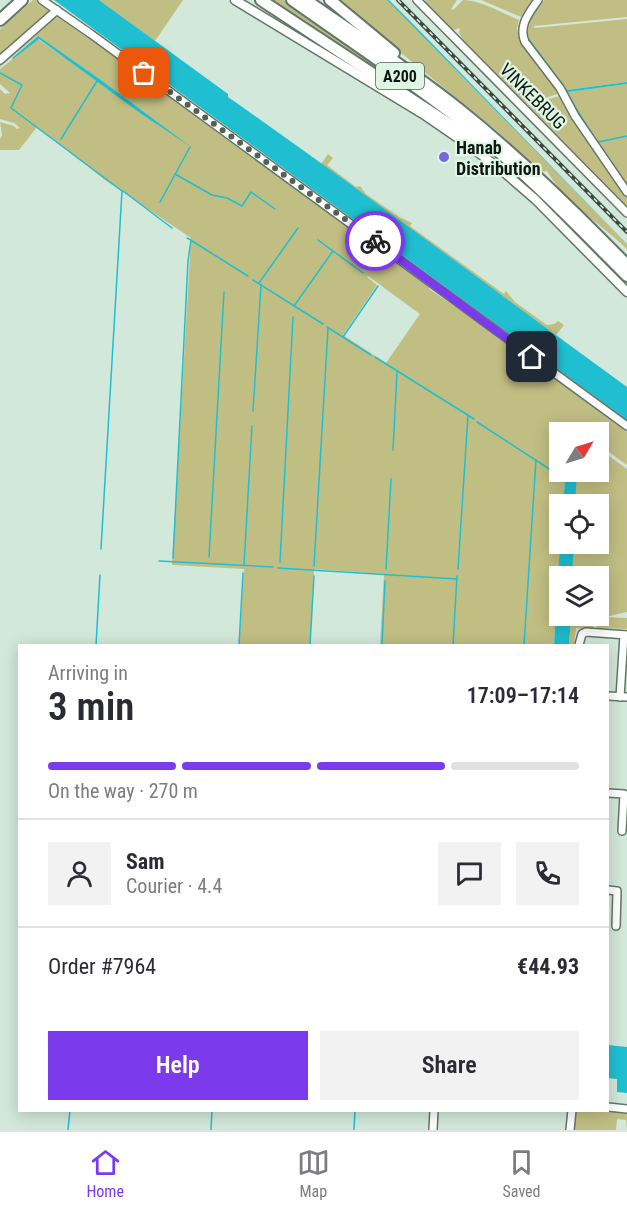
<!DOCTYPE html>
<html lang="en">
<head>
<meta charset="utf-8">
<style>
	body { margin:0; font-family:"Roboto Condensed",sans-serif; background:#f2f2f3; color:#2b2b33; height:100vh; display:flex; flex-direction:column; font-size:22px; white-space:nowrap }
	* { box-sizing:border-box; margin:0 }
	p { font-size:20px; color:#7c7c81 }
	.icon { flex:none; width:33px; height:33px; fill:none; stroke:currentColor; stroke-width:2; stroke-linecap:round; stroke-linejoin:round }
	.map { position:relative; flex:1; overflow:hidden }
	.drawer { position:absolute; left:18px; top:644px; width:591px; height:468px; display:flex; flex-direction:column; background:#fff; border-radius:0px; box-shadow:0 3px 15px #0003 }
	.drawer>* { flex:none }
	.needle { width:39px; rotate:52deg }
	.controls { position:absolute; left:549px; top:422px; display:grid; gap:12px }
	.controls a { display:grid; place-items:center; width:60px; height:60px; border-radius:0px; background:#fff; box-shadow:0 3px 15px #0003; font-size:30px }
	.pin { position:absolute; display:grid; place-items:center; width:51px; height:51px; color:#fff; margin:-26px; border-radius:12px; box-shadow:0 3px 9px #0006 }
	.courier { position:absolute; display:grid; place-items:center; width:60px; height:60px; margin:-30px; border:4px solid #7c3aed; border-radius:50%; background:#fff; color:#222; box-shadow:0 2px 8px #0007 }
	.summary em { font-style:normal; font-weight:600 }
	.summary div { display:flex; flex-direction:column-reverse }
	.summary { display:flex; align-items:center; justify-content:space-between; height:102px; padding:0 30px }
	h1 { font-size:39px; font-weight:600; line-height:45px }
	.bar { display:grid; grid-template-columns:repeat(4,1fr); gap:9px 6px; align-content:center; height:72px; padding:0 30px }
	.bar i { height:8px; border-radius:4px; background:#e1e1e2 }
	.bar .current { background:#7c3aed }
	.bar p { grid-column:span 4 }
	.line { display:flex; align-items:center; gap:15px; padding:0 30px; border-top:2px solid #e1e1e2 }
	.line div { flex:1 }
	.round { display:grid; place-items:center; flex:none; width:63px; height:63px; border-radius:0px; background:#f2f2f3 }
	.action { display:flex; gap:12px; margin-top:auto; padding:12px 30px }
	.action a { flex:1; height:69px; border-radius:0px; background:#7c3aed; color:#fff; font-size:24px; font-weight:600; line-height:69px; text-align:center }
	.action a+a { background:#f2f2f3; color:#2b2b33 }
	.dock { display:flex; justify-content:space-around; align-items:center; height:84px; border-top:2px solid #e1e1e2; background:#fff; font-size:16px; color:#7c7c81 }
	.dock a { display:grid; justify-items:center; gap:3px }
	.dock .current { color:#7c3aed }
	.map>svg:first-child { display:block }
</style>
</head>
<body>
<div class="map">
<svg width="627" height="1130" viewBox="0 0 627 1130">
	<rect width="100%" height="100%" fill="#d2e8da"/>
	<g fill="#c1be83" fill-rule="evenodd">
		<path d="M33,0H39L51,10V13L0,58V29Z"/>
		<path d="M99,0H183L155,41Z"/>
		<path d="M270,0H284L400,80L459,126Z"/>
		<path d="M336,0H387L627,244V249C600,223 566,204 547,171L541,172L497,131Z"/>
		<path d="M419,0L424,2L427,0H457L451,9L453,10L463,0C480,0 502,13 519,20L517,28L519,38L561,93L526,104L464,41L459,33L460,28L450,31Z"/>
		<path d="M481,0H532L521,17Z"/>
		<path d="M544,0H627V17L534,26V28L627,19V82L567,90L528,37L527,31L534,11L536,9H538Z"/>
		<path d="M56,15H60L209,123L212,127L217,128L429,285V289L522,352L528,360L534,361L568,388L572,389L603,411L605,416L627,432V465L599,445L598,432H580L571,426L578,432H560V471H571L565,481L563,504H560V543L554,645H380L384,574L314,569L310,645H239L244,569L172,565L191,238L105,180L37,127L19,150H0V139L2,135L0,122L14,126L17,129L20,128L14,123L0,119V89L5,94L10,93L0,84V69L38,39L97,80L98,78L37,36L0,67V63ZM368,276L420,314L386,363L343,335L377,285L367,277Z"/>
		<path d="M627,84V184L580,115L568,92Z"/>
		<path d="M563,95L573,120L627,197V208L527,105Z"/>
		<path d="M328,154L333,158L327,165L356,187L360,186L366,194L399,217L412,223L410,226L504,294L506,291L515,302L547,325L554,324L558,321L564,325L556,335L321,164Z"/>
		<path d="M599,449L627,469V612L605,617L627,618V629L597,628L598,576H571L572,543H598V504H573L574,471H598Z"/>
		<path d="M589,615H594L593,630L576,628L574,645H569L571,617H589Z"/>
		<path d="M575,1110L627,1111V1130L626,1120L617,1119L616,1130H572Z"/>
	</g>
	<g fill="#1fbfd1">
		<path d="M54,0H99L228,94V97C362,191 494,290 627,387V420Z"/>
		<path d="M387,0H389L414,25L627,244Z"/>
		<path d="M38,36L98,78L191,147L140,113L39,39L13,59L12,58Z"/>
		<path d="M526,37H528L567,90L627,82V84L568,92C585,125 607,154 627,184V187L579,115L567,92L536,54Z"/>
		<path d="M571,471H577L575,504H563L565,481Z"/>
		<path d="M560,543H574L572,576H560V615L589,616L571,617L569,645H554Z"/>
		<path d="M608,1045L627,1047V1093L617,1092V1079L608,1078Z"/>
	</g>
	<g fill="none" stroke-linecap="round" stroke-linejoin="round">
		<g stroke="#1fbfd1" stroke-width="1.5">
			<path d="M0,73L22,85L11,108L122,191L101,549"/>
			<path d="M61,139L97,81"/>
			<path d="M598,142L627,136"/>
			<path d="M175,174L212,195L227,198L242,206L251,192L275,209"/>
			<path d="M123,191L172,228"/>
			<path d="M160,202L190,147"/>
			<path d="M318,240L363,273"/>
			<path d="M192,241L248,276"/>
			<path d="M253,280L323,324"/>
			<path d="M259,283L298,228"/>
			<path d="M294,306L333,251"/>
			<path d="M327,327L371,355"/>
			<path d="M343,337L378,286"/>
			<path d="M375,357L474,419"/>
			<path d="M253,411L261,285"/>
			<path d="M477,422L557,474"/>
			<path d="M393,450L397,372"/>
			<path d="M209,557L224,292"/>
			<path d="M173,558L188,261L191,240L187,238"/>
			<path d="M159,561L273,567"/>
			<path d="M280,562L293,317"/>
			<path d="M244,565L252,426"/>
			<path d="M314,566L328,328"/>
			<path d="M278,568L457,579"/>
			<path d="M386,569L391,479"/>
			<path d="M458,569L468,415"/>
			<path d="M96,645L100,575"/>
			<path d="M239,645L243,573"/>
			<path d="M310,645L314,576"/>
			<path d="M382,645L385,581"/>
			<path d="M453,645L457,576"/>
			<path d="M524,645L536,460"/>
			<path d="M68,1130L70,1110"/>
			<path d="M211,1130L212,1110"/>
			<path d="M354,1130L355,1110"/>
		</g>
		<g stroke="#627669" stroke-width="10">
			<g id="minor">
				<path d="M42,0L91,34L627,426"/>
				<path d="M417,0L627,213"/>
				<path d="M538,0C529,13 518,26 525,42L560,88L575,116L627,192"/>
				<path d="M0,60L57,10"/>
				<path d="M579,645L582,634L586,632L627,635"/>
				<path d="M608,696L627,697"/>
				<path d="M620,697L624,635"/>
				<path d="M608,793L624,794L622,831"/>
				<path d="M608,890L617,891L616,926"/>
				<path d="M608,1107L627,1109"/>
				<path d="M433,1130L434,1110"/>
				<path d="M570,1130L572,1110"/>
			</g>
		</g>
		<g stroke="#627669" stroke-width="11">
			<path id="major" d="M235,0L423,114L471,147L505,173L535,199L627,292"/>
		</g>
		<g stroke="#627669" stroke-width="14">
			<g id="highway">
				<path d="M261,0L478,143"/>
				<path d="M292,0C354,44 418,86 478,134C531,178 579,228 627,276"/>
				<path d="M306,0C358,36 410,70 459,109C519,157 573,210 627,265"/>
				<path d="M330,0L394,53"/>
				<path d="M0,20L22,0"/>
			</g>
		</g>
		<use href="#minor" stroke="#fff" stroke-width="7"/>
		<use href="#major" stroke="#fff" stroke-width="8"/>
		<use href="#highway" stroke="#fff" stroke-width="10"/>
		<g stroke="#3c473f" stroke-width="4">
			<path id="rail" d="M398,0L627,232"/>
		</g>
		<use href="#rail" stroke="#dff6e7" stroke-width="1.5" stroke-dasharray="4.5" stroke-linecap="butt"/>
	</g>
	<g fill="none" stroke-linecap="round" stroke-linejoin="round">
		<path stroke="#536057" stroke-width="6" stroke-dasharray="0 10.8" d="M144,73L375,241"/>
		<path stroke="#7c3aed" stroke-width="8" d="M375,241L532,357"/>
	</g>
	<circle fill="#7467e2" stroke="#dff6e7" stroke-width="2" cx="444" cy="157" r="6"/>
	<g text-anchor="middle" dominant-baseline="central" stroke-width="4.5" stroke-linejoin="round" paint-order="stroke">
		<rect fill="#dff6e7" stroke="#4d5a51" stroke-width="1.5" x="376" y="63" width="48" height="26" rx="4.5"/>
		<g font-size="16" font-weight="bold" fill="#0f1711">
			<text x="400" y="76">A200</text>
		</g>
		<g font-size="18" fill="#0f1711" stroke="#dff6e7">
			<text transform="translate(533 96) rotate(45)">VINKEBRUG</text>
		</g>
		<g font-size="18" font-weight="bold" fill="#0f1711" stroke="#dff6e7" text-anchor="start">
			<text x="456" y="147">Hanab<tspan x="456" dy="21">Distribution</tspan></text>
		</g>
	</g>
</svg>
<div class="controls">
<a><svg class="needle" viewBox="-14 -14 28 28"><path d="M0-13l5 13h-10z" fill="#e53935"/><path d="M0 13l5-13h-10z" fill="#7c7c81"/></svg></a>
<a><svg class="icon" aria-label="locate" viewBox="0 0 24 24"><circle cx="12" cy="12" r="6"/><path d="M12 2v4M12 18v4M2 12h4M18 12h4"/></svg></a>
<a><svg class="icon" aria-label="layers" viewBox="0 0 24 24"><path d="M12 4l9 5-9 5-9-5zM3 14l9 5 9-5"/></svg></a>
</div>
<div class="pin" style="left:144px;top:73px;background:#ea580c"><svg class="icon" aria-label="bag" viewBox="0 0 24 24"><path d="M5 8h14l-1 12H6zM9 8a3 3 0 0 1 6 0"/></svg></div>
<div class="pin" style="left:532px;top:357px;background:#1f2937"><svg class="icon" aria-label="home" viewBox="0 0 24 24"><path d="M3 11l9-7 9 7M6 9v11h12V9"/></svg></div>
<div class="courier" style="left:375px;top:241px"><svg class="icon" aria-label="bike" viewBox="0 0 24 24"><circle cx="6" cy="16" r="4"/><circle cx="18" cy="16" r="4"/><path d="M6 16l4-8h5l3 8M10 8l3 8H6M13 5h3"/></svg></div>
<section class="drawer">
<div class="summary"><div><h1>3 min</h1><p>Arriving in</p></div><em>17:09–17:14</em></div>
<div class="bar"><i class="current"></i><i class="current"></i><i class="current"></i><i></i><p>On the way · 270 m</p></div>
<div class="line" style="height:108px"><a class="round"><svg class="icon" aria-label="person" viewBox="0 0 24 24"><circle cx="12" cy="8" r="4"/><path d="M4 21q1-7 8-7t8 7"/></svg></a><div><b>Sam</b><p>Courier · 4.4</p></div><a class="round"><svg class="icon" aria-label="chat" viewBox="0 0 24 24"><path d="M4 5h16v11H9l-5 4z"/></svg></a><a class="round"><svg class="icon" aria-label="phone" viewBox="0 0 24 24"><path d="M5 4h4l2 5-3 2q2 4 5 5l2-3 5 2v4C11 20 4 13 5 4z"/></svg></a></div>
<div class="line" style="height:78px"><div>Order #7964</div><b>€44.93</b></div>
<div class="action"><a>Help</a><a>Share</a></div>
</section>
</div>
<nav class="dock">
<a class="current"><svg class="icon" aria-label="home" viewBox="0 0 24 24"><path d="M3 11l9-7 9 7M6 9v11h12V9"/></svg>Home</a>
<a><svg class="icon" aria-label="map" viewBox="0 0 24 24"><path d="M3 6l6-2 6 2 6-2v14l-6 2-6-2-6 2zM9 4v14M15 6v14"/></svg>Map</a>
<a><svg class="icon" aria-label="saved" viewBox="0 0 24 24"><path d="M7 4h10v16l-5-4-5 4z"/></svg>Saved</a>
</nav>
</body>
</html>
